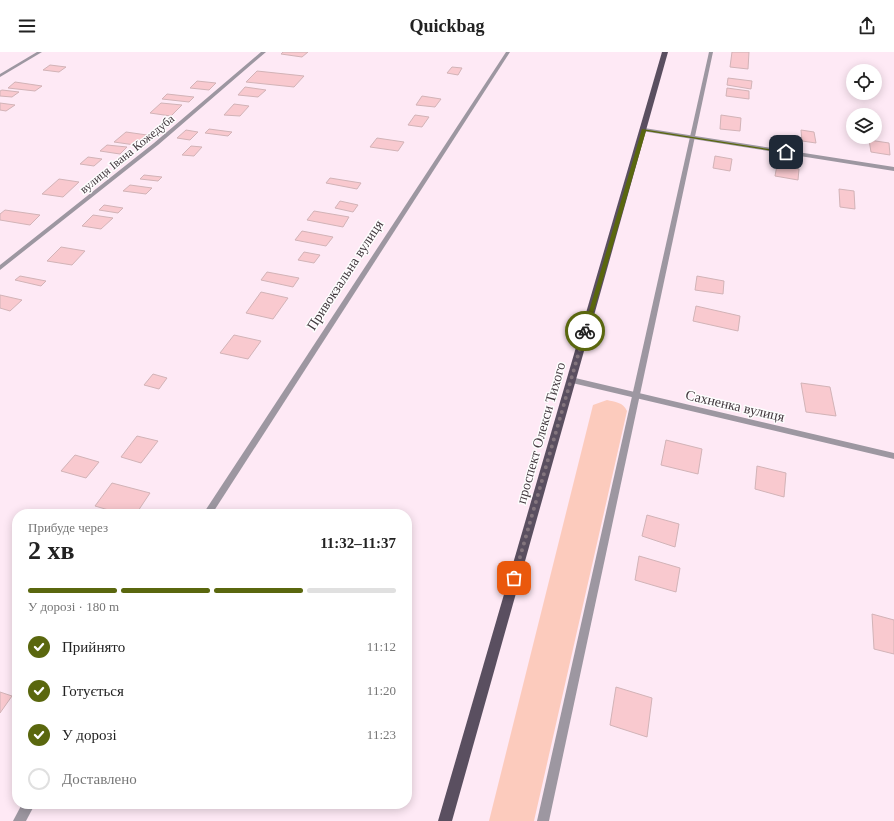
<!DOCTYPE html>
<html lang="uk">
<head>
<meta charset="utf-8">
<style>
	body { margin:0; font-family:"Times New Roman",serif; background:#f6f6f6; color:#222; height:100vh; display:flex; flex-direction:column; font-size:15px; white-space:nowrap }
	* { box-sizing:border-box; margin:0 }
	p { font-size:13px; color:#767676 }
	.icon { flex:none; width:22px; height:22px; fill:none; stroke:currentColor; stroke-width:2; stroke-linecap:round; stroke-linejoin:round }
	.map { position:relative; flex:1; overflow:hidden }
	.panel { position:absolute; left:12px; top:457px; width:400px; height:300px; display:flex; flex-direction:column; background:#fff; border-radius:16px; box-shadow:0 2px 10px #0003 }
	.panel>* { flex:none }
	.buttons { position:absolute; left:846px; top:12px; display:grid; gap:8px }
	.buttons a { display:grid; place-items:center; width:36px; height:36px; border-radius:50%; background:#fff; box-shadow:0 2px 10px #0003; font-size:20px }
	.pin { position:absolute; display:grid; place-items:center; width:34px; height:34px; color:#fff; margin:-17px; border-radius:8px; box-shadow:0 2px 6px #0006 }
	.courier { position:absolute; display:grid; place-items:center; width:40px; height:40px; margin:-20px; border:3px solid #5a670e; border-radius:50%; background:#fff; color:#222; box-shadow:0 1px 5px #0007 }
	.head em { font-style:normal; font-weight:600 }
	.head div { display:flex; flex-direction:column-reverse }
	.head { display:flex; align-items:center; justify-content:space-between; height:68px; padding:0 16px }
	h1 { font-size:26px; font-weight:600; line-height:30px }
	.bar { display:grid; grid-template-columns:repeat(4,1fr); gap:6px 4px; align-content:center; height:48px; padding:0 16px }
	.bar i { height:5px; border-radius:3px; background:#e0e0e0 }
	.bar .on { background:#5a670e }
	.bar p { grid-column:span 4 }
	ol { padding:0 16px; list-style:none }
	li { display:flex; align-items:center; gap:12px; height:44px }
	li p { margin-inline-start:auto }
	li .icon { padding:4px; border-radius:50%; background:#5a670e; color:#fff; stroke-width:4 }
	li:last-child { color:#767676 }
	li i { width:22px; height:22px; border:2px solid #e0e0e0; border-radius:50% }
	header { display:flex; justify-content:space-between; align-items:center; height:52px; padding:0 16px; background:#fff; font-size:18px; font-weight:600 }
	.map>svg:first-child { display:block }
</style>
</head>
<body>
<header><svg class="icon" aria-label="menu" viewBox="0 0 24 24"><path d="M4 6h16M4 12h16M4 18h16"/></svg>Quickbag<svg class="icon" aria-label="share" viewBox="0 0 24 24"><path d="M12 15V3M7 8l5-5 5 5M5 13v7h14v-7"/></svg></header>
<div class="map">
<svg width="894" height="769" viewBox="0 0 894 769">
	<rect width="100%" height="100%" fill="#fee9f5"/>
	<path fill="#fccbbd" d="M607,348C615,350 623,350 627,359L534,769H489L593,353Z"/>
	<g fill="#f9c9cf" stroke="#d2b3b7">
		<path d="M283,0H308L302,5L281,2Z"/>
		<path d="M732,0H749L748,17L730,15Z"/>
		<path d="M50,13L66,15L59,20L43,18Z"/>
		<path d="M452,15L462,16L458,23L447,21Z"/>
		<path d="M257,19L304,24L294,35L246,30Z"/>
		<path d="M728,26L752,29L751,37L727,33Z"/>
		<path d="M197,29L216,31L209,38L190,36Z"/>
		<path d="M15,30L42,34L35,39L8,36Z"/>
		<path d="M245,35L266,38L258,45L238,43Z"/>
		<path d="M727,36L749,39V47L726,44Z"/>
		<path d="M2,38L19,40L12,45L0,44V39Z"/>
		<path d="M167,42L194,45L189,50L162,47Z"/>
		<path d="M422,44L441,47L435,55L416,53Z"/>
		<path d="M0,51L15,53L6,59L0,58Z"/>
		<path d="M161,51L182,53L171,64L150,61Z"/>
		<path d="M234,52L249,54L240,64L224,63Z"/>
		<path d="M415,63L429,65L422,75L408,73Z"/>
		<path d="M721,63L741,66L740,79L720,77Z"/>
		<path d="M209,77L232,80L228,84L205,81Z"/>
		<path d="M186,78L198,80L190,88L177,86Z"/>
		<path d="M801,78L814,80L816,91L802,89Z"/>
		<path d="M126,80L147,83L135,93L114,90Z"/>
		<path d="M377,86L404,90L398,99L370,95Z"/>
		<path d="M869,88L889,91L890,103L871,100Z"/>
		<path d="M107,93L127,95L120,102L100,99Z"/>
		<path d="M191,94L202,95L194,104L182,103Z"/>
		<path d="M715,104L732,107L730,119L713,116Z"/>
		<path d="M88,105L102,107L94,114L80,112Z"/>
		<path d="M777,113L799,117L798,128L775,124Z"/>
		<path d="M144,123L162,125L158,129L140,127Z"/>
		<path d="M330,126L361,131L357,137L326,131Z"/>
		<path d="M59,127L79,130L63,145L42,142Z"/>
		<path d="M130,133L152,136L146,142L123,139Z"/>
		<path d="M839,137L854,139L855,157L840,155Z"/>
		<path d="M340,149L358,153L353,160L335,156Z"/>
		<path d="M104,153L123,156L118,161L99,158Z"/>
		<path d="M5,158L40,163L30,173L0,168V162Z"/>
		<path d="M314,159L349,165L343,175L307,168Z"/>
		<path d="M93,163L113,166L101,177L82,174Z"/>
		<path d="M302,179L333,185L326,194L295,188Z"/>
		<path d="M61,195L85,199L72,213L47,209Z"/>
		<path d="M304,200L320,203L314,211L298,208Z"/>
		<path d="M267,220L299,226L293,235L261,228Z"/>
		<path d="M20,224L46,229L41,234L15,228Z"/>
		<path d="M697,224L724,229L723,242L695,238Z"/>
		<path d="M261,240L288,246L273,267L246,261Z"/>
		<path d="M0,243L22,248L10,259L0,256Z"/>
		<path d="M696,254L740,264L738,279L693,269Z"/>
		<path d="M234,283L261,289L248,307L220,301Z"/>
		<path d="M153,322L167,326L159,337L144,333Z"/>
		<path d="M801,331L830,335L836,364L806,360Z"/>
		<path d="M137,384L158,389L141,411L121,405Z"/>
		<path d="M666,388L702,397L698,422L661,413Z"/>
		<path d="M75,403L99,410L86,426L61,419Z"/>
		<path d="M757,414L786,421L784,445L755,437Z"/>
		<path d="M112,431L150,441L136,462H122L95,454Z"/>
		<path d="M647,463L679,472L675,495L642,484Z"/>
		<path d="M639,504L680,516L676,540L635,528Z"/>
		<path d="M872,562L894,568V602L874,597Z"/>
		<path d="M616,635L652,646L647,685L610,673Z"/>
		<path d="M0,640L12,644L0,661Z"/>
	</g>
	<g fill="none" stroke-linecap="round" stroke-linejoin="round">
		<path fill="#9d97a1" fill-rule="evenodd" d="M709,0H713L549,769H537Z"/>
		<g fill="#9d97a1" fill-rule="evenodd">
			<path d="M37,0H42L0,25V22Z"/>
			<path d="M261,0H266L158,93L0,218V213L154,91Z"/>
			<path d="M506,0H510L212,462H203Z"/>
			<path d="M644,76L894,115V119L642,79L641,78Z"/>
			<path d="M571,325L894,401V407L568,330L567,328L568,326Z"/>
			<path d="M22,752H35L26,769H13Z"/>
		</g>
		<path fill="#5a4f60" fill-rule="evenodd" d="M662,0H668L452,769H438Z"/>
	</g>
	<path fill="#5a670e" d="M642,77L788,100L786,101L646,79L588,279L583,280Z"/>
	<g fill="none" stroke-linecap="round" stroke-linejoin="round">
		<path stroke="#83757d" stroke-width="4" stroke-dasharray="0 7.2" d="M514,526L585,279"/>
	</g>
	<g text-anchor="middle" dominant-baseline="central" stroke-width="3" stroke-linejoin="round" paint-order="stroke">
		<g font-size="12" fill="#41373d" stroke="#fdfdfd">
			<text transform="translate(127 102) rotate(-39)">вулиця Івана Кожедуба</text>
		</g>
		<g font-size="14" fill="#41373d" stroke="#fdfdfd">
			<text transform="translate(345 223) rotate(-57)">Привокзальна вулиця</text>
			<text transform="translate(735 354) rotate(13)">Сахненка вулиця</text>
			<text transform="translate(541 381) rotate(-74)">проспект Олекси Тихого</text>
		</g>
	</g>
</svg>
<div class="buttons">
<a><svg class="icon" aria-label="locate" viewBox="0 0 24 24"><circle cx="12" cy="12" r="6"/><path d="M12 2v4M12 18v4M2 12h4M18 12h4"/></svg></a>
<a><svg class="icon" aria-label="layers" viewBox="0 0 24 24"><path d="M12 4l9 5-9 5-9-5zM3 14l9 5 9-5"/></svg></a>
</div>
<div class="pin" style="left:514px;top:526px;background:#ea580c"><svg class="icon" aria-label="bag" viewBox="0 0 24 24"><path d="M5 8h14l-1 12H6zM9 8a3 3 0 0 1 6 0"/></svg></div>
<div class="pin" style="left:786px;top:100px;background:#1f2937"><svg class="icon" aria-label="home" viewBox="0 0 24 24"><path d="M3 11l9-7 9 7M6 9v11h12V9"/></svg></div>
<div class="courier" style="left:585px;top:279px"><svg class="icon" aria-label="bike" viewBox="0 0 24 24"><circle cx="6" cy="16" r="4"/><circle cx="18" cy="16" r="4"/><path d="M6 16l4-8h5l3 8M10 8l3 8H6M13 5h3"/></svg></div>
<section class="panel">
<div class="head"><div><h1>2 хв</h1><p>Прибуде через</p></div><em>11:32–11:37</em></div>
<div class="bar"><i class="on"></i><i class="on"></i><i class="on"></i><i></i><p>У дорозі · 180 m</p></div>
<ol>
<li><svg class="icon" aria-label="check" viewBox="0 0 24 24"><path d="M5 12l5 5 9-10"/></svg>Прийнято<p>11:12</p></li>
<li><svg class="icon" aria-label="check" viewBox="0 0 24 24"><path d="M5 12l5 5 9-10"/></svg>Готується<p>11:20</p></li>
<li><svg class="icon" aria-label="check" viewBox="0 0 24 24"><path d="M5 12l5 5 9-10"/></svg>У дорозі<p>11:23</p></li>
<li><i></i>Доставлено</li>
</ol>
</section>
</div>
</body>
</html>
